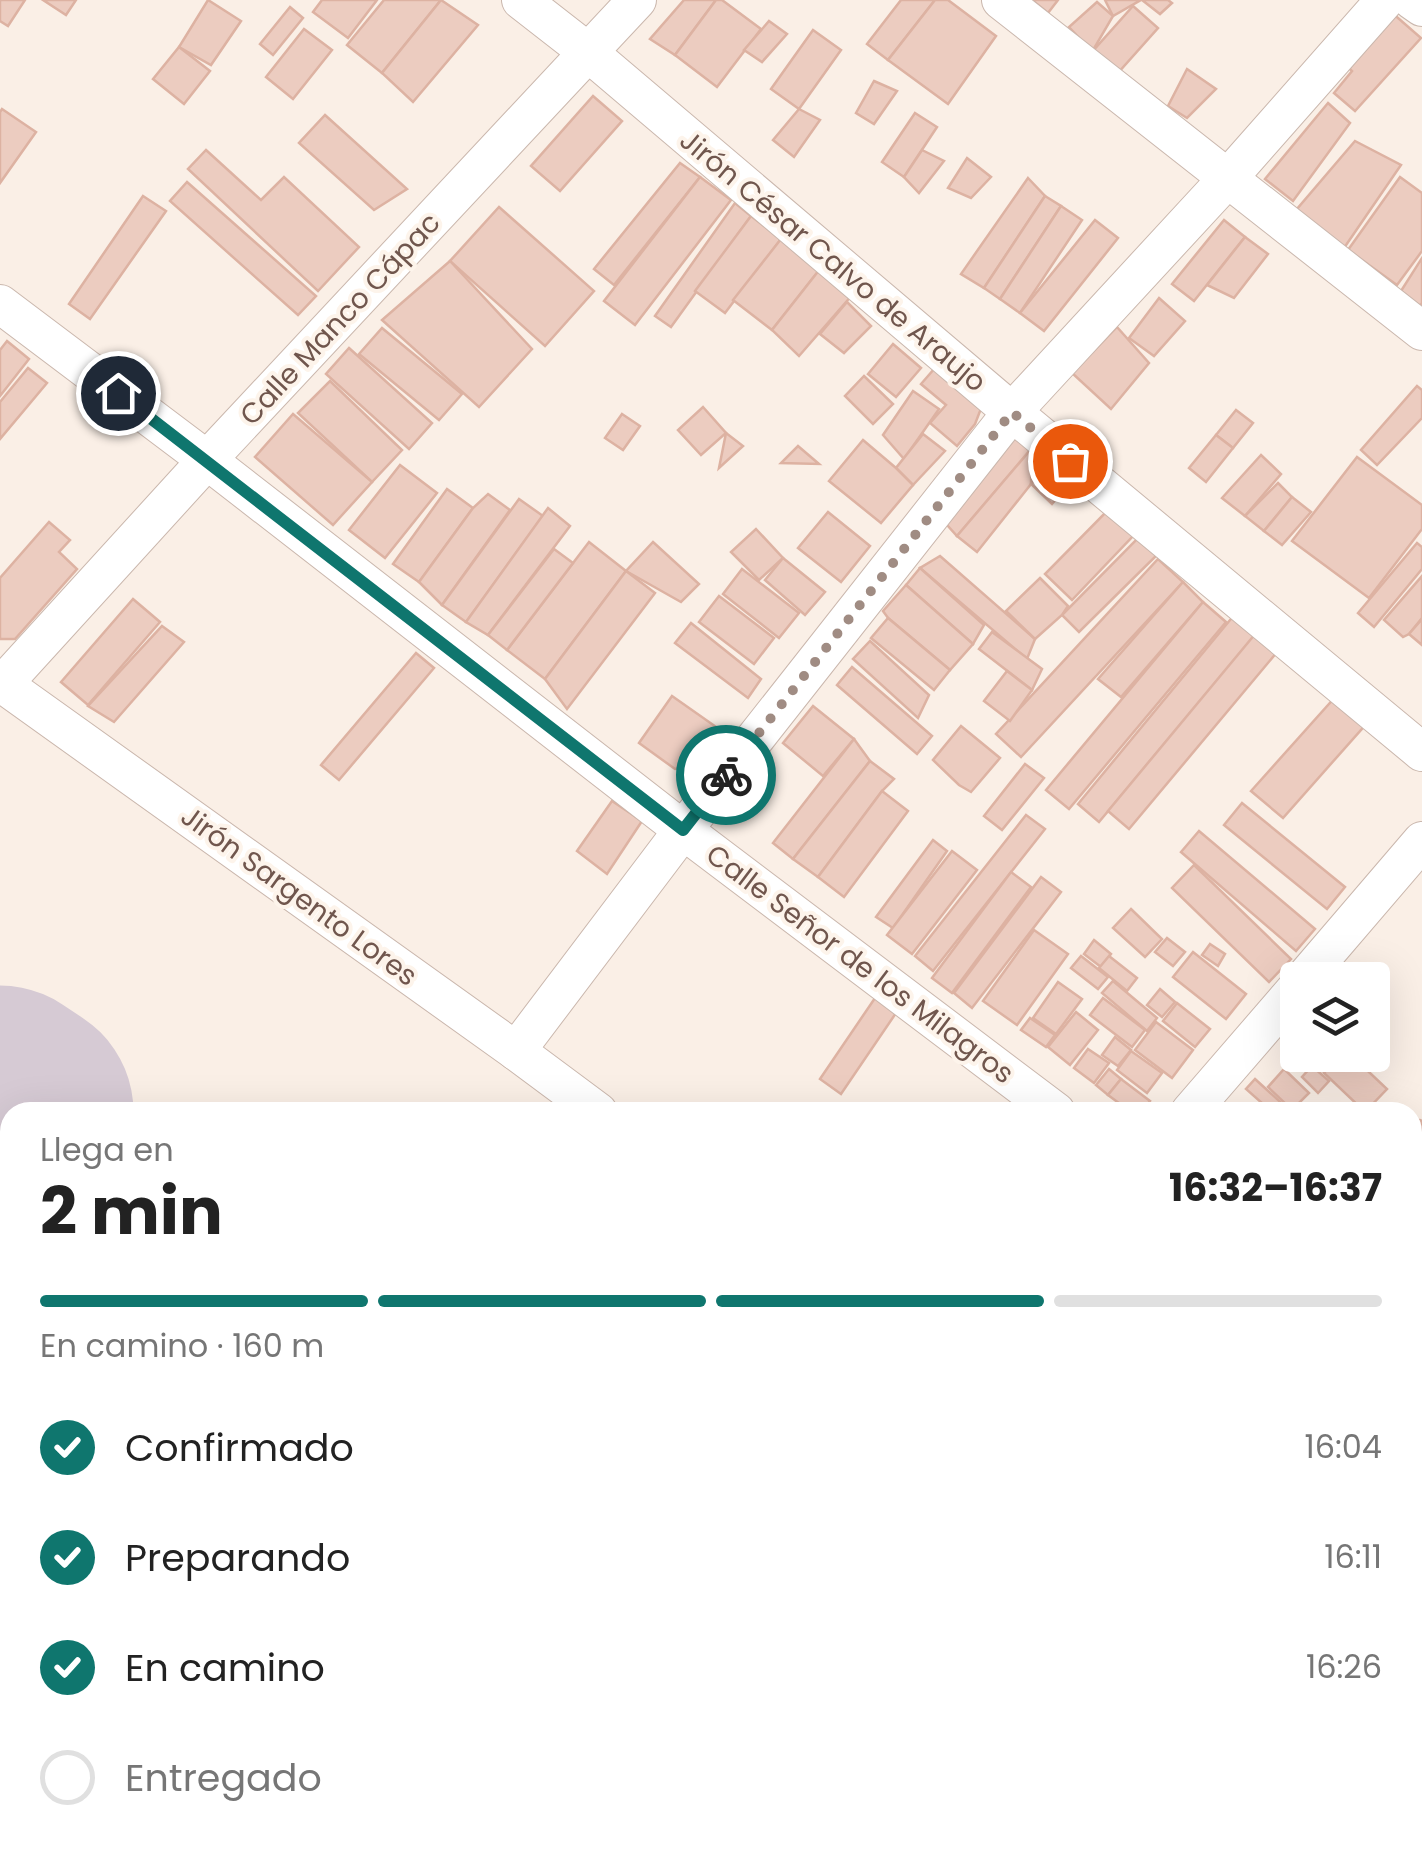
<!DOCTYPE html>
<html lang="es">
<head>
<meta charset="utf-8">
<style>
	body { margin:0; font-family:Poppins,sans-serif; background:#f2f2f2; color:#222; height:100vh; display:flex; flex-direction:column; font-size:38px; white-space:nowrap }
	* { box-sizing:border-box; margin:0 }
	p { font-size:32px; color:#767676 }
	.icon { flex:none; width:55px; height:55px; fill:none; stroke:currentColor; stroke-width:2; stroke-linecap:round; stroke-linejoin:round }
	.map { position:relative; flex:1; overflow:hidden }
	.details { position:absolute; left:0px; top:1102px; width:1422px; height:752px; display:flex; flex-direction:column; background:#fff; border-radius:30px 30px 0 0; box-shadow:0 10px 40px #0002 }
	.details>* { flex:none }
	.fabs { position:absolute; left:1280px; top:962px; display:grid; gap:20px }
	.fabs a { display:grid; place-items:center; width:110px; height:110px; border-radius:10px; background:#fff; box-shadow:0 10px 40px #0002; font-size:50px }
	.pin { position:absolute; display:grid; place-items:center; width:85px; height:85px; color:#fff; margin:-42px; border:5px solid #fff; border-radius:50%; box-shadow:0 2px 10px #0007 }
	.courier { position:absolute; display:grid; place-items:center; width:100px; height:100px; margin:-50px; border:8px solid #0f766e; border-radius:50%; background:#fff; color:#222; box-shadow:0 2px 12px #0007 }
	.overview em { font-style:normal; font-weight:700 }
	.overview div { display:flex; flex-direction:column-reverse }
	.overview { display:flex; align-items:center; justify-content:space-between; height:170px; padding:0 40px }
	h1 { font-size:65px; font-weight:700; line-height:75px }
	.bar { display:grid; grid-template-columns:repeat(4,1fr); gap:15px 10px; align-content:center; height:120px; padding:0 40px }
	.bar i { height:12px; border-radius:8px; background:#e0e0e0 }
	.bar .selected { background:#0f766e }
	.bar p { grid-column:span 4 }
	ol { padding:0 40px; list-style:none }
	li { display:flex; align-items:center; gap:30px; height:110px }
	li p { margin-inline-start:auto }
	li .icon { padding:10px; border-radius:50%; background:#0f766e; color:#fff; stroke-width:4 }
	li:last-child { color:#767676 }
	li i { width:55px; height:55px; border:5px solid #e0e0e0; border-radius:50% }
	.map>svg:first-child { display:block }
</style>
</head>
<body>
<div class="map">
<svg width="1422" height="1854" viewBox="0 0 1422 1854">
	<rect width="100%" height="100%" fill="#faefe6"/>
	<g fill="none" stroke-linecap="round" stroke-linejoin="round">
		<path stroke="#d6cad4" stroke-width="225" d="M0,1098L21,1112"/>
	</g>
	<g fill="#ecccc0" stroke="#ddb2a2" stroke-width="2.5">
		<path d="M0,0H25L8,26L0,21Z"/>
		<path d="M43,0H76L66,15Z"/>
		<path d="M208,0L241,21L211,65L179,47Z"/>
		<path d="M322,0H377L348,38L313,12Z"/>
		<path d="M384,0H441L382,73L347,45Z"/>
		<path d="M441,0L478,25L413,102L382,73Z"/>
		<path d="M684,0H716L675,55L650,39Z"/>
		<path d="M716,0H722L761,29L717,87L675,55Z"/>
		<path d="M901,0H935L888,60L867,44Z"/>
		<path d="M935,0H948L996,36L948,104L888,60Z"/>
		<path d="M1032,0H1058L1048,13Z"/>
		<path d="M1105,0H1141L1113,16Z"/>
		<path d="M1142,0H1168L1172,3L1160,14Z"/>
		<path d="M1097,2L1113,16L1092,52L1069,27Z"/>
		<path d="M1133,6L1158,28L1117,74L1092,52Z"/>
		<path d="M290,7L303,18L273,55L260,44Z"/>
		<path d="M1390,11L1421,38L1355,111L1334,93L1352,71L1344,63Z"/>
		<path d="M769,21L787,34L762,62L744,50Z"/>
		<path d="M304,29L332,50L293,99L266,77Z"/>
		<path d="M813,30L841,50L799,109L771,89Z"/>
		<path d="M179,47L210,71L184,104L153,79Z"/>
		<path d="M1187,69L1216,89L1187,118L1168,106Z"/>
		<path d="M874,81L897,91L874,124L856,113Z"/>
		<path d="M593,96L622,121L560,191L531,166Z"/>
		<path d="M1328,103L1350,123L1293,201L1265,179Z"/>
		<path d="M2,109L36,132L0,183V112Z"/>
		<path d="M799,109L820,120L794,157L773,140Z"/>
		<path d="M915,113L937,127L904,177L882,162Z"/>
		<path d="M325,115L407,189L374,210L299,143Z"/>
		<path d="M1355,141L1401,165L1344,248L1291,216Z"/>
		<path d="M206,150L261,200L284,177L359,247L318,291L188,169Z"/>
		<path d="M922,150L944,161L919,193L904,177Z"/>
		<path d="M967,158L991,177L971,198L948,188Z"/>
		<path d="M680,163L700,177L614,285L594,269Z"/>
		<path d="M700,177L731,200L635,325L604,301Z"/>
		<path d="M1400,177L1422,193V251L1397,285L1348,250Z"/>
		<path d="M1028,178L1045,196L984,288L961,274Z"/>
		<path d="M187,182L316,296L298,315L170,201Z"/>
		<path d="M143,196L166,211L90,319L69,304Z"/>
		<path d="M1045,196L1061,206L1000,299L984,288Z"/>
		<path d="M735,203L751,216L671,327L655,316Z"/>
		<path d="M1061,206L1082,220L1020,313L1000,299Z"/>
		<path d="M499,207L594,291L545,346L450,261Z"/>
		<path d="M751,216L781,239L725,313L695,291Z"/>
		<path d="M1095,220L1118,238L1044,331L1020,313Z"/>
		<path d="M1224,220L1245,237L1194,301L1172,284Z"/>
		<path d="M1245,237L1268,254L1234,298L1207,285Z"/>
		<path d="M781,239L820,269L772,330L733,300Z"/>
		<path d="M1422,258V303L1420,306L1401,291Z"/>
		<path d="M450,261L532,349L479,407L382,320Z"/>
		<path d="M820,269L853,294L799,356L772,330Z"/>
		<path d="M1159,298L1185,321L1154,356L1129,338Z"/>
		<path d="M847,302L871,326L844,353L820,334Z"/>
		<path d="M1117,327L1149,363L1111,409L1072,373Z"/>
		<path d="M382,328L462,394L439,420L359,354Z"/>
		<path d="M7,341L29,359L0,396V350Z"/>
		<path d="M893,344L921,368L896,397L868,374Z"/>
		<path d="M349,348L432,423L409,449L326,374Z"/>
		<path d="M28,368L47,383L0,439V402Z"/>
		<path d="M935,368L982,406L975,424L957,446L930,423L946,405L921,384Z"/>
		<path d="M864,376L893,404L873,424L845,396Z"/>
		<path d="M330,381L402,450L372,482L298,413Z"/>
		<path d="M1417,386L1422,390V418L1377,465L1361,450Z"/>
		<path d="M913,391L939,409L904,459L883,435Z"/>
		<path d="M703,407L726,433L701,455L678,430Z"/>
		<path d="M1236,410L1253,423L1233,448L1216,435Z"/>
		<path d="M293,414L372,482L333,525L255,457Z"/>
		<path d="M622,414L640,426L623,450L605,438Z"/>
		<path d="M1009,425L1032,448L957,536L939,516Z"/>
		<path d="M726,433L743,446L719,468Z"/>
		<path d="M923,434L945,451L913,485L896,468Z"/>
		<path d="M1216,435L1233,448L1206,482L1189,468Z"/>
		<path d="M863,440L896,468L913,485L881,523L829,481Z"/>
		<path d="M798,446L819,464L781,463Z"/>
		<path d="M1032,448L1031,484L977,552L957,536Z"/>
		<path d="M1261,455L1281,474L1245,516L1222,498Z"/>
		<path d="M1357,457L1422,505V529L1369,598L1292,541Z"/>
		<path d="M400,465L437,493L385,558L349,530Z"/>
		<path d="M1047,465L1069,484L1052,504L1031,484Z"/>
		<path d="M1278,483L1292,497L1264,531L1245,516Z"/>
		<path d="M447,489L473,508L419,582L393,564Z"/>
		<path d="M488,494L510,510L442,605L419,582L473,508Z"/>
		<path d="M1292,497L1311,512L1282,545L1264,531Z"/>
		<path d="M519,499L543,516L466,622L442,605Z"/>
		<path d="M548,508L570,526L488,635L466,622Z"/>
		<path d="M1108,510L1134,535L1072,600L1045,574Z"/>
		<path d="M828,512L870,546L841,582L798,548Z"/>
		<path d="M49,522L70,540L59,552L77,569L15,639H0V578Z"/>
		<path d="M756,529L783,558L759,580L731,552Z"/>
		<path d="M1138,538L1160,552L1079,632L1062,615Z"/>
		<path d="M589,542L626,571L545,679L507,650Z"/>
		<path d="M653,542L699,584L681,602L626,571Z"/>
		<path d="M1417,543L1422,547V569L1374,627L1358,613Z"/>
		<path d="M554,549L573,563L507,650L488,635Z"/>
		<path d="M940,556L1035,639L1027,659L920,568Z"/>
		<path d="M783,558L825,592L805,615L765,580Z"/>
		<path d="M1158,559L1183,582L1021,757L996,734Z"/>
		<path d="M920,568L984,625L973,644L906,585Z"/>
		<path d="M742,569L799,613L779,638L723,594Z"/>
		<path d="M626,571L655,593L567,709L545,679Z"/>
		<path d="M1422,576V618L1409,634L1403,637L1384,620Z"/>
		<path d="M1040,578L1068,606L1062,615L1035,639L1006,611Z"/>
		<path d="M1183,582L1203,602L1121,697L1098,679Z"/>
		<path d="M906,585L973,644L950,670L888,618L883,611Z"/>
		<path d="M719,596L774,638L754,664L699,622Z"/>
		<path d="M133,599L160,622L88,705L61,682Z"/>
		<path d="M1203,602L1226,622L1069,809L1046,790Z"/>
		<path d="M1235,614L1261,628L1099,822L1078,804Z"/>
		<path d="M888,618L950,670L934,690L871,638Z"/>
		<path d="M1422,619V645L1409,634Z"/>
		<path d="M691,623L761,679L748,698L675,643Z"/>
		<path d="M162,626L184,642L114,722L88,706Z"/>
		<path d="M992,632L1042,669L1032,690L979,649Z"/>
		<path d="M1256,633L1278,651L1129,829L1108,811Z"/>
		<path d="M870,641L929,695L918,718L853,659Z"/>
		<path d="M416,653L434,668L339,780L321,765Z"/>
		<path d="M852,667L932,736L917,754L837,685Z"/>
		<path d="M1007,671L1032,690L1010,721L984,701Z"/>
		<path d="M1337,695L1368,722L1283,818L1251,791Z"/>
		<path d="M672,696L719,729L693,766L675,769L639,743Z"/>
		<path d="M813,706L854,739L823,776L783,743Z"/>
		<path d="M961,726L1000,758L971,792L959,785L933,760Z"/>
		<path d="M854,739L870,761L793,859L773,843Z"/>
		<path d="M870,761L894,779L882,791L818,877L793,859Z"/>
		<path d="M1025,764L1044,778L1002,830L984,816Z"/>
		<path d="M882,791L908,811L844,897L818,877Z"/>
		<path d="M612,801L642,821L607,874L577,851Z"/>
		<path d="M1242,803L1345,887L1327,909L1224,825Z"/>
		<path d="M1026,815L1045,829L933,971L915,956Z"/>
		<path d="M1199,831L1315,929L1296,951L1181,852Z"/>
		<path d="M933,840L947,851L893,928L876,917Z"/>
		<path d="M952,851L977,870L912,954L887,935Z"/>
		<path d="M1194,865L1291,959L1269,982L1172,888Z"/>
		<path d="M1011,872L1031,887L952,993L932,978Z"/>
		<path d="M1041,877L1061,892L972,1008L954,993Z"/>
		<path d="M1131,909L1162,939L1145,957L1113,928Z"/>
		<path d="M1034,930L1068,954L1017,1025L983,1001Z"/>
		<path d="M1167,938L1185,952L1173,966L1155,952Z"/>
		<path d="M1094,940L1111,954L1101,967L1084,954Z"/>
		<path d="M1210,944L1225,954L1218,966L1202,955Z"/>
		<path d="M1193,952L1246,994L1226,1019L1173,977Z"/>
		<path d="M1081,956L1108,977L1098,989L1071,968Z"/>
		<path d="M1109,956L1137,978L1127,991L1099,968Z"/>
		<path d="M1113,981L1157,1018L1147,1031L1102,993Z"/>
		<path d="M1058,982L1082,999L1056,1034L1033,1018Z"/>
		<path d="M1160,989L1175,1002L1162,1017L1147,1005Z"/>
		<path d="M875,998L896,1013L841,1094L820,1079Z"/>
		<path d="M1103,998L1145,1030L1132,1047L1090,1015Z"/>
		<path d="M1177,1003L1210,1029L1195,1047L1163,1021Z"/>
		<path d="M1076,1012L1098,1030L1070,1065L1048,1047Z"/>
		<path d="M1030,1018L1055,1035L1046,1047L1021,1030Z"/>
		<path d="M1156,1022L1193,1050L1172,1078L1135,1050Z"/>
		<path d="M1115,1037L1131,1050L1118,1066L1102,1055Z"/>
		<path d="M1088,1049L1109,1063L1094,1083L1074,1068Z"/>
		<path d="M1131,1051L1162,1073L1147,1093L1117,1070Z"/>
		<path d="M1303,1055H1335L1322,1071Z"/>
		<path d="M1340,1055H1351L1387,1089L1365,1112L1324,1073Z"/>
		<path d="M1312,1066L1329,1081L1318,1093L1302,1077Z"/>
		<path d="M1109,1069L1121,1079L1108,1095L1096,1085Z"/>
		<path d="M1284,1069L1309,1093L1292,1110L1268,1087Z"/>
		<path d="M1121,1079L1150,1101L1141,1112H1131L1108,1095Z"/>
		<path d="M1255,1079L1289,1110L1287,1112H1272L1246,1089Z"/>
		<path d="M1420,1120L1422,1121V1168L1412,1160V1128Z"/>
		<path d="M1422,1230V1259L1412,1249V1239Z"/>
		<path d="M1422,1277V1314L1412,1322V1285Z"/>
		<path d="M121,1845H185L180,1854H119L117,1853Z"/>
		<path d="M336,1845H394L408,1854H350Z"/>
	</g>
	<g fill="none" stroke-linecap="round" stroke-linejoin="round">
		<g stroke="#cab7ad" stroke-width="40">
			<g id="minor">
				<path d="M521,0L589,53L1012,412L1422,752"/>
				<path d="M1001,0L1422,331"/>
				<path d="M1412,0L1422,7"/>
				<path d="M0,304L207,460L683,830L1056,1112"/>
				<path d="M0,682L516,1051L598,1112"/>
				<path d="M3,684L207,460L637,0"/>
				<path d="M1303,980L1422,841"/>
				<path d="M516,1051L683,830L1012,412L1228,178L1385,0"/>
				<path d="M1190,1112L1298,987"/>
				<path d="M1412,1435L1422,1444"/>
				<path d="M0,1487L10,1495"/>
				<path d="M1412,1697L1422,1703"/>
				<path d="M504,1845L517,1854"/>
				<path d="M293,1854L297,1845"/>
			</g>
		</g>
		<use href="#minor" stroke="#fff" stroke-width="38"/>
	</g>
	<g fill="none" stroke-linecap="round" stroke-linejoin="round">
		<path stroke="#a08c83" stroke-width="10" stroke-dasharray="0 18" d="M726,775L1012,412L1070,461"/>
		<path stroke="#0f766e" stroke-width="12" d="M118,393L683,830L726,775"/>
	</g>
	<g text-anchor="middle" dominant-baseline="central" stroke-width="8" stroke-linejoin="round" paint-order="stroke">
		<g font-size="28" fill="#70564d" stroke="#fdf4eb">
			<text transform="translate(833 261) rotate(40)">Jirón César Calvo de Araujo</text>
			<text transform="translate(340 319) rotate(-47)">Calle Manco Cápac</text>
			<text transform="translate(299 896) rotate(36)">Jirón Sargento Lores</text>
			<text transform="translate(860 964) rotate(37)">Calle Señor de los Milagros</text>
		</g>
	</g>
</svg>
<div class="fabs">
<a><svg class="icon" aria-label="layers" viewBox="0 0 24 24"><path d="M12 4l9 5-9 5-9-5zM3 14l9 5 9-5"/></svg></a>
</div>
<div class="pin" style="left:1070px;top:461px;background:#ea580c"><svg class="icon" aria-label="bag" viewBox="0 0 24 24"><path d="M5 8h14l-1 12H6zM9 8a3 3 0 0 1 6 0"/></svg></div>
<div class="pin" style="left:118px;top:393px;background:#1f2937"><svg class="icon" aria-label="home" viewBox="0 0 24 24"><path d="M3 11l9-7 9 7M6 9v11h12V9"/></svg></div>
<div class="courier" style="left:726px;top:775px"><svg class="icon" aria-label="bike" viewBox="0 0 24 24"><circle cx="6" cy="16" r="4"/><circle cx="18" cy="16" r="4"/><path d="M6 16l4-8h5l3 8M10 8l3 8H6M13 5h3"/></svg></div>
<section class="details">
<div class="overview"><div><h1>2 min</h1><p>Llega en</p></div><em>16:32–16:37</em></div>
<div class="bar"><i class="selected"></i><i class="selected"></i><i class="selected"></i><i></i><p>En camino · 160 m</p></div>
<ol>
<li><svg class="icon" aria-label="check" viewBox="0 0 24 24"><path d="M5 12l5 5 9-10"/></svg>Confirmado<p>16:04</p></li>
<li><svg class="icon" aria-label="check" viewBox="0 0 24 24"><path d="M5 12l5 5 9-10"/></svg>Preparando<p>16:11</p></li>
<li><svg class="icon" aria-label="check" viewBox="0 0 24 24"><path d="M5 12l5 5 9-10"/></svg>En camino<p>16:26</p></li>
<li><i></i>Entregado</li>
</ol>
</section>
</div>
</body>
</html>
